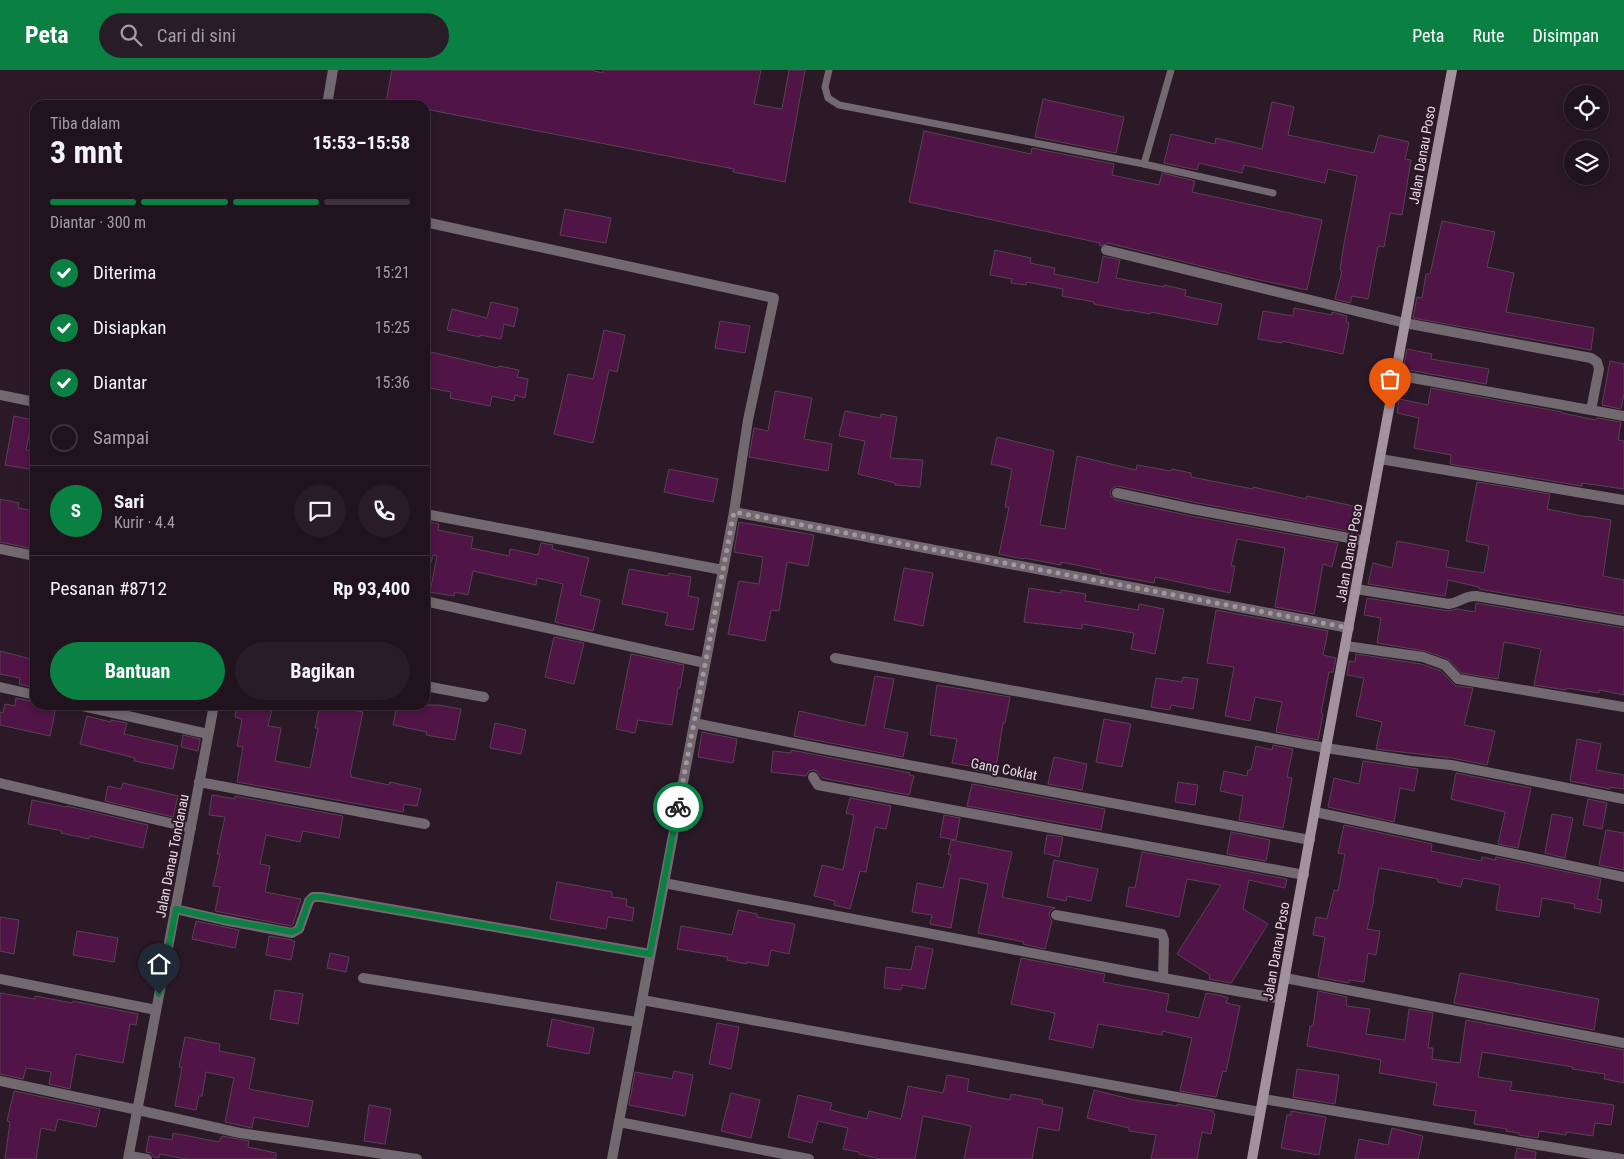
<!DOCTYPE html>
<html lang="id">
<head>
<meta charset="utf-8">
<style>
	body { margin:0; font-family:"Roboto Condensed",sans-serif; background:#281c26; color:#f1f3f6; height:100vh; display:flex; flex-direction:column; font-size:19px; white-space:nowrap }
	* { box-sizing:border-box; margin:0 }
	p { font-size:16px; color:#a29ea4 }
	.icon { flex:none; width:28px; height:28px; fill:none; stroke:currentColor; stroke-width:2; stroke-linecap:round; stroke-linejoin:round }
	.map { position:relative; flex:1; overflow:hidden }
	.details { position:absolute; left:30px; top:30px; width:400px; height:610px; display:flex; flex-direction:column; background:#20131d; border-radius:15px; box-shadow:0 2px 8px #0003,0 0 0 1px #3d323b }
	.details>* { flex:none }
	.buttons { position:absolute; left:1564px; top:15px; display:grid; gap:10px }
	.buttons a { display:grid; place-items:center; width:45px; height:45px; border-radius:50%; background:#20131d; box-shadow:0 2px 8px #0003,0 0 0 1px #3d323b; font-size:25px }
	.pin { position:absolute; display:grid; place-items:center; width:42px; height:42px; color:#fff; margin:-51px -21px; border-radius:50% 50% 50% 0; rotate:-45deg; box-shadow:0 0 5px #0007 }
	.pin .icon { rotate:45deg }
	.courier { position:absolute; display:grid; place-items:center; width:50px; height:50px; margin:-25px; border:4px solid #0b8043; border-radius:50%; background:#fff; color:#222; box-shadow:0 1px 6px #0007 }
	.head em { font-style:normal; font-weight:700 }
	.head div { display:flex; flex-direction:column-reverse }
	.head { display:flex; align-items:center; justify-content:space-between; height:85px; padding:0 20px }
	h1 { font-size:32px; font-weight:700; line-height:38px }
	.bar { display:grid; grid-template-columns:repeat(4,1fr); gap:8px 5px; align-content:center; height:60px; padding:0 20px }
	.bar i { height:6px; border-radius:4px; background:#3d323b }
	.bar .active { background:#0b8043 }
	.bar p { grid-column:span 4 }
	.line { display:flex; align-items:center; gap:12px; padding:0 20px; border-top:1px solid #3d323b }
	.line div { flex:1 }
	.round { display:grid; place-items:center; flex:none; width:52px; height:52px; border-radius:26px; background:#281c26 }
	ol { padding:0 20px; list-style:none }
	li { display:flex; align-items:center; gap:15px; height:55px }
	li p { margin-inline-start:auto }
	li .icon { padding:5px; border-radius:50%; background:#0b8043; color:#fff; stroke-width:4 }
	li:last-child { color:#a29ea4 }
	li i { width:28px; height:28px; border:2px solid #3d323b; border-radius:50% }
	.action { display:flex; gap:10px; margin-top:auto; padding:10px 20px }
	.action a { flex:1; height:58px; border-radius:30px; background:#0b8043; color:#fff; font-size:20px; font-weight:700; line-height:58px; text-align:center }
	.action a+a { background:#281c26; color:#f1f3f6 }
	header { display:flex; align-items:center; gap:30px; box-sizing:border-box; height:70px; padding:0 25px; background:#0b8043; color:#fff }
	header strong { font-size:24px }
	nav { display:flex; gap:28px; margin-inline-start:auto; font-size:18px }
	.search { width:350px; height:45px; background:#281c26; display:flex; align-items:center; gap:12px; box-sizing:border-box; padding:0 18px; border-radius:28px; color:#a29ea4; font-size:19px }
	.map>svg:first-child { display:block }
</style>
</head>
<body>
<header>
<strong>Peta</strong>
<div class="search"><svg class="icon" aria-label="search" viewBox="0 0 24 24"><circle cx="10" cy="10" r="6"/><path d="M15 15l6 6"/></svg>Cari di sini</div>
<nav><a>Peta</a><a>Rute</a><a>Disimpan</a></nav>
</header>
<div class="map">
<svg width="1624" height="1089" viewBox="0 0 1624 1089">
	<rect width="100%" height="100%" fill="#2b1927"/>
	<g fill="#501446" stroke="#584353">
		<path d="M392,0H590L603,3V0H761L754,34L782,39L789,0H805L785,112L733,102L734,99L425,39V35H403L386,32Z"/>
		<path d="M1043,29L1124,47L1116,83L1035,67Z"/>
		<path d="M1272,32L1294,37L1288,65L1374,83L1379,65L1409,72L1405,89L1411,90L1402,145L1390,143L1384,177L1378,176L1368,229L1352,226L1350,233L1335,229L1342,201L1340,200L1344,174L1357,106L1328,99L1325,113L1244,95L1242,103L1199,93L1197,100L1164,93L1171,64L1215,74L1216,68L1262,79Z"/>
		<path d="M924,61L1031,84L1032,78L1114,94L1112,105L1159,115L1162,103L1195,111L1192,122L1322,150L1307,220L1241,206L1108,173L1101,176L1099,175L1100,173L909,132Z"/>
		<path d="M565,139L611,148L606,173L560,165Z"/>
		<path d="M1442,151L1495,162L1487,197L1514,203L1506,242L1594,258L1591,280L1413,248L1417,227L1422,228L1426,204H1430Z"/>
		<path d="M995,180L1031,188L1030,193L1055,198L1054,204L1098,213L1103,186L1120,190L1116,208L1164,217V215L1186,220L1185,226L1222,234L1217,255L1151,242L1150,244L1129,240V241L1094,234V232L1062,226L1063,219L1027,212L1026,215L1011,213L1012,209L990,205Z"/>
		<path d="M491,232L518,238L514,257L504,254L501,269L480,265V267L447,260L452,239L487,248Z"/>
		<path d="M1294,238L1332,245V242L1347,246L1346,252L1349,253L1343,284L1282,271V273L1258,269L1263,241L1293,246Z"/>
		<path d="M720,251L750,256L745,283L715,278Z"/>
		<path d="M604,260L625,265L617,302L609,300L593,373L554,364L568,304L593,309Z"/>
		<path d="M1407,279L1432,284L1431,289L1489,299L1486,314L1403,299Z"/>
		<path d="M431,282L498,298L499,296L519,300L517,307L528,309L525,328L515,325L514,331L492,326L490,336L450,328L451,322L425,317V286L429,287Z"/>
		<path d="M1610,291L1624,294V324L1621,339L1602,335Z"/>
		<path d="M1431,318L1562,342V343L1596,350L1597,348L1621,352L1618,370L1624,371V419L1582,413V416L1450,394L1451,385L1414,378L1419,348L1397,343L1399,329L1428,335Z"/>
		<path d="M775,321L812,328L804,369L832,374L828,401L749,387L754,358L768,361Z"/>
		<path d="M845,341L880,348L881,344L897,347L890,388L923,390L920,417L895,415V413L858,404L865,371L839,366Z"/>
		<path d="M14,346L32,350L26,380L35,381V400L5,395Z"/>
		<path d="M997,367L1054,381L1040,455L1065,459L1077,386L1136,400L1137,395L1171,401L1172,399L1191,403V407L1253,419V417L1306,429L1307,426L1358,437L1353,462L1193,432L1118,416L1114,417L1110,421L1111,426L1116,430L1191,446L1338,473L1332,497L1323,494L1314,544L1275,537L1285,478L1237,469L1231,496H1235L1230,523L1155,507L1154,513L1100,503L1101,500L1061,492V495L1024,488L1023,489L999,484L1009,437H1005L1012,399L991,394Z"/>
		<path d="M669,399L718,409L713,432L664,422Z"/>
		<path d="M1477,412L1550,424L1547,439L1587,447V446L1611,450L1603,506L1624,510V544L1479,519V517L1448,510L1445,526L1368,514L1373,493L1392,498L1397,471L1449,481L1446,497L1484,503L1489,476L1466,471Z"/>
		<path d="M0,429L19,433L18,438L35,441L34,479L0,472Z"/>
		<path d="M425,451L439,454L438,460L473,467L471,478L509,486L510,479L538,485L541,473L553,475L552,479L589,488L580,525L600,530L593,561L555,552L563,514L537,508L536,515L473,501L468,525L455,522L454,526L430,522L437,486L433,485L431,493L425,492Z"/>
		<path d="M739,452L814,465L808,496L787,492L779,541L771,540L765,571L728,564L739,511L759,514L763,487L734,482Z"/>
		<path d="M904,498L933,503L923,556L894,550Z"/>
		<path d="M629,499L668,506L669,503L691,507L688,526L699,528L693,560L665,555L668,543L622,534Z"/>
		<path d="M1029,518L1061,523V520L1086,524L1085,531L1138,540L1139,534L1164,539L1155,584L1131,579L1134,563L1082,554V559L1024,552Z"/>
		<path d="M1367,528L1448,541L1457,539L1475,542L1476,533L1624,558V625L1599,620V623L1567,618L1566,620L1534,615L1541,579L1504,572L1498,609L1461,603L1448,589L1425,581L1377,573L1381,548L1364,545Z"/>
		<path d="M1216,540L1328,561L1323,585L1336,588L1333,602H1329L1321,643L1323,644L1318,670L1276,662L1282,632L1255,627L1250,651L1225,646L1234,597L1207,593Z"/>
		<path d="M554,567L584,573L574,614L545,607Z"/>
		<path d="M0,581L35,590V618L19,614L20,608L0,604Z"/>
		<path d="M631,584L684,595L680,618H678L672,655L638,650L635,663L616,659Z"/>
		<path d="M1356,584L1421,594L1441,601L1456,616L1473,618L1464,655L1495,661L1487,695L1452,688L1376,679L1382,652L1356,646L1364,608L1347,605L1349,591L1355,592Z"/>
		<path d="M875,606L894,609L884,658L908,663L903,687L794,666L799,641L865,656Z"/>
		<path d="M1183,607L1198,609L1193,639L1171,635L1170,640L1151,637L1156,608L1182,612Z"/>
		<path d="M937,615L1010,627L1005,653H1003L995,704L975,700V697L952,693L957,669L930,665Z"/>
		<path d="M16,628L35,632V635L56,637L50,666L0,655V642L3,643L5,634L15,636Z"/>
		<path d="M237,635H273L268,656L281,658L275,691L310,698L318,658H315L320,635H347L346,639L363,642L350,704L352,705L351,707L389,715L390,712L421,719L417,736L404,734L403,742L237,712L243,677L237,676L242,649L235,647Z"/>
		<path d="M397,635H438L461,639L455,670L426,665L427,662L393,655Z"/>
		<path d="M87,646L111,652V650L127,653L124,664L178,676L173,699L134,691L135,688L80,674Z"/>
		<path d="M1104,649L1131,654L1122,697L1096,692Z"/>
		<path d="M495,653L526,660L521,684L490,678Z"/>
		<path d="M702,662L737,669L733,693L698,687Z"/>
		<path d="M183,665L200,669L198,681L181,677Z"/>
		<path d="M1577,669L1601,674L1596,700L1624,705V719L1610,717V719L1570,711Z"/>
		<path d="M1273,675L1293,679L1287,707L1292,708L1283,758L1239,750L1243,726L1220,721L1224,701L1247,706L1248,700H1251L1256,676L1272,680Z"/>
		<path d="M791,680L910,703L909,705L914,706L909,725L822,708L817,701L813,700L809,701L806,706L771,702L773,681L791,683Z"/>
		<path d="M1054,687L1087,694L1082,720L1048,714Z"/>
		<path d="M1363,691L1418,699L1414,721L1400,718L1394,752L1328,737L1334,708L1359,714Z"/>
		<path d="M1456,703L1531,718L1518,778L1498,774L1505,742L1451,729Z"/>
		<path d="M1178,712L1198,715L1195,735L1175,732Z"/>
		<path d="M123,713L178,726L173,747L105,731L108,716L121,719Z"/>
		<path d="M972,714L1105,739L1101,760L967,736Z"/>
		<path d="M212,725L235,729V726L343,746L339,768L303,761L300,772L266,765L260,794L270,796L265,822L301,829L293,854L291,856L215,841L220,817L213,816L220,784H217L225,747L209,745Z"/>
		<path d="M850,728L891,736L886,759L875,757L866,802L860,801L850,839L834,835L835,831L814,826L822,795L843,800L854,745L846,743Z"/>
		<path d="M1588,729L1607,733L1602,759L1583,755Z"/>
		<path d="M32,730L66,737L67,736L148,755L143,778L90,766L89,769L61,763L62,761L28,754Z"/>
		<path d="M1552,744L1573,748L1565,788L1545,783Z"/>
		<path d="M944,745L960,748L956,770L940,767Z"/>
		<path d="M1344,755L1432,774L1431,781L1481,791L1482,787L1495,790L1496,787L1601,809L1597,829L1602,830L1600,843L1574,838L1575,834L1542,828L1539,847L1496,840L1500,815L1463,808L1461,817L1438,812V809L1379,798L1373,829L1374,830L1367,859L1380,861L1376,885L1368,883L1364,912L1349,910V913L1318,907L1325,867L1313,865L1316,847L1327,849L1334,820L1338,821L1345,784L1338,783Z"/>
		<path d="M1606,760L1624,763V800L1599,795Z"/>
		<path d="M1231,762L1270,770L1266,791L1227,784Z"/>
		<path d="M1047,765L1063,767L1059,787L1044,783Z"/>
		<path d="M951,770L1012,782L1002,827L1055,838L1051,840L1049,843L1050,848L1052,851L1045,879L1023,874L1024,872L978,863L988,814L960,808L951,858L930,854L932,845L912,842L917,813L943,818L951,785L948,784Z"/>
		<path d="M1142,782L1287,809L1285,818L1249,810L1243,839L1268,854L1231,913L1209,909L1210,905L1177,884L1221,815L1187,809L1179,847L1126,836L1129,817L1135,818Z"/>
		<path d="M1054,790L1098,799L1091,831L1067,826L1066,831L1047,827Z"/>
		<path d="M557,812L612,822V827L627,829L626,836L634,838L632,851L608,847L606,859L550,849Z"/>
		<path d="M738,840L757,844V847L795,854L789,884L771,880L768,896L747,892V894L727,890L728,887L677,879L681,856L732,865Z"/>
		<path d="M0,847L19,850L14,884L0,881Z"/>
		<path d="M196,851L239,860L235,878L192,869Z"/>
		<path d="M77,861L118,868L114,892L73,885Z"/>
		<path d="M269,866L292,870V871H295L291,890L266,885Z"/>
		<path d="M916,876L933,879L925,919L902,915L901,920L884,918L886,897L911,900Z"/>
		<path d="M330,883L349,887L346,902L327,898Z"/>
		<path d="M1021,888L1105,904L1103,912L1169,924L1166,941L1199,948L1206,923L1223,926L1228,928L1226,933L1240,936L1226,1002L1223,1001L1216,1027L1180,1021L1192,968L1162,961V965L1098,954L1093,978L1049,969L1055,943L1011,934Z"/>
		<path d="M1460,903L1599,929L1594,960L1454,933Z"/>
		<path d="M275,920L303,924L298,954L270,949Z"/>
		<path d="M1318,921L1347,927L1346,936L1370,939L1366,964L1405,970L1409,939L1433,943L1428,978H1433L1432,989L1460,993L1466,950L1624,980V1013L1604,1009L1605,1004L1572,999L1573,997L1482,982L1478,1007L1512,1012L1510,1020L1614,1035L1611,1055L1595,1053L1593,1066L1567,1062L1566,1065L1539,1061L1538,1068L1519,1065V1063L1506,1061L1507,1059L1474,1054L1476,1041L1433,1035L1437,1013L1379,1003L1381,990L1307,976L1310,956H1313Z"/>
		<path d="M0,923L35,929V926L72,933L73,931L138,944L136,955L130,954L123,993L76,984L70,1019L49,1014L51,1002L26,998L23,1009L0,1004Z"/>
		<path d="M552,949L594,958L589,984L547,976Z"/>
		<path d="M717,953L739,957L731,999L709,994Z"/>
		<path d="M185,967L220,974L219,981L255,988L249,1019L313,1031L308,1057L254,1047L252,1058L225,1052L234,1008L206,1002L202,1026H199L196,1040L175,1036L182,997H179Z"/>
		<path d="M1297,999L1339,1005L1335,1034L1293,1027Z"/>
		<path d="M674,1001L693,1005L685,1046L629,1035L635,1002L672,1009Z"/>
		<path d="M947,1005L969,1009L967,1021L1010,1030L1011,1024L1043,1030L1042,1034L1063,1038L1059,1061L1038,1057L1032,1089H964L971,1056L923,1046L915,1089H880L859,1084V1082L843,1079L848,1058L818,1051L812,1073L788,1067L798,1025L832,1033L830,1040L867,1049L869,1041L901,1049L908,1016L943,1023Z"/>
		<path d="M1094,1020L1134,1030L1177,1036V1034L1213,1041V1043L1215,1044L1211,1064L1202,1062L1197,1089H1151L1156,1065L1129,1061V1058L1087,1048Z"/>
		<path d="M14,1021L100,1039L96,1057L58,1049L55,1061L41,1058L36,1089H5L10,1052L7,1051Z"/>
		<path d="M731,1023L760,1030L751,1068L721,1061Z"/>
		<path d="M369,1035L391,1039L385,1074L364,1071Z"/>
		<path d="M1291,1041L1326,1047L1319,1085L1281,1078L1287,1045H1291Z"/>
		<path d="M1392,1058L1423,1066L1418,1089H1355L1359,1069L1388,1075Z"/>
		<path d="M173,1063L219,1072L222,1066L249,1071L248,1077L276,1083V1089H186L160,1084L159,1088L154,1087L151,1083L146,1082L149,1066L172,1070Z"/>
		<path d="M1517,1078L1536,1082L1535,1089H1515Z"/>
	</g>
	<g fill="none" stroke-linecap="round" stroke-linejoin="round">
		<g stroke="#726870" stroke-width="7">
			<path d="M829,0L825,17L828,28L839,35L1144,94L1273,123"/>
			<path d="M1144,94L1171,0"/>
		</g>
		<g stroke="#726870" stroke-width="10">
			<path d="M327,35L333,0"/>
			<path d="M425,152L774,228L748,350L734,442L612,1089"/>
			<path d="M1106,180L1405,253L1591,288L1597,292L1599,299L1591,340"/>
			<path d="M1396,305L1624,346"/>
			<path d="M0,325L35,332"/>
			<path d="M1380,389L1624,430"/>
			<path d="M1117,423L1192,439L1365,471"/>
			<path d="M734,442L1349,558"/>
			<path d="M425,444L723,500"/>
			<path d="M0,479L35,486"/>
			<path d="M1356,519L1449,534C1461,532 1463,526 1476,526L1624,551"/>
			<path d="M425,531L705,593"/>
			<path d="M1346,576L1423,587L1445,595L1458,609L1624,637"/>
			<path d="M835,588L1326,678L1411,691L1451,695L1624,729"/>
			<path d="M425,616L484,627"/>
			<path d="M0,617L35,625"/>
			<path d="M78,635L208,664"/>
			<path d="M694,653L823,679L1310,770"/>
			<path d="M813,707L818,715L823,716L1304,805"/>
			<path d="M199,712L425,754"/>
			<path d="M0,713L191,758"/>
			<path d="M1315,742L1624,807"/>
			<path d="M664,813L1163,908L1281,929"/>
			<path d="M175,839L223,850L292,863L299,859L309,831L313,827H321L650,884"/>
			<path d="M1056,845L1162,864L1164,870L1163,908"/>
			<path d="M363,908L637,952"/>
			<path d="M1285,908L1624,973"/>
			<path d="M0,909L156,940"/>
			<path d="M642,930L1260,1042"/>
			<path d="M0,1011L138,1040L240,1063L417,1089"/>
			<path d="M1263,1029L1622,1089"/>
			<path d="M619,1052L809,1089"/>
			<path d="M129,1086L147,1089"/>
			<path d="M128,1089L214,635"/>
		</g>
		<path stroke="#a2929e" stroke-width="10" d="M1252,1089L1326,678L1452,0"/>
	</g>
	<g fill="none" stroke-linecap="round" stroke-linejoin="round">
		<path stroke="#a496a1" stroke-width="5" stroke-dasharray="0 9" d="M678,737L734,442L1349,558L1390,339"/>
		<path stroke="#0b8043" stroke-width="6" d="M159,924L176,839L223,850L292,862L299,859L309,830L313,827H321L650,884L678,737"/>
	</g>
	<g text-anchor="middle" dominant-baseline="central" stroke-width="4" stroke-linejoin="round" paint-order="stroke">
		<g font-size="14" fill="#e5d9e2" stroke="#2b1927">
			<text transform="translate(1422 85) rotate(-80)">Jalan Danau Poso</text>
			<text transform="translate(1349 483) rotate(-80)">Jalan Danau Poso</text>
			<text transform="translate(1004 699) rotate(11)">Gang Coklat</text>
			<text transform="translate(172 786) rotate(-79)">Jalan Danau Tondanau</text>
			<text transform="translate(1276 881) rotate(-80)">Jalan Danau Poso</text>
		</g>
	</g>
</svg>
<div class="buttons">
<a><svg class="icon" aria-label="locate" viewBox="0 0 24 24"><circle cx="12" cy="12" r="6"/><path d="M12 2v4M12 18v4M2 12h4M18 12h4"/></svg></a>
<a><svg class="icon" aria-label="layers" viewBox="0 0 24 24"><path d="M12 4l9 5-9 5-9-5zM3 14l9 5 9-5"/></svg></a>
</div>
<div class="pin" style="left:1390px;top:339px;background:#ea580c"><svg class="icon" aria-label="bag" viewBox="0 0 24 24"><path d="M5 8h14l-1 12H6zM9 8a3 3 0 0 1 6 0"/></svg></div>
<div class="pin" style="left:159px;top:924px;background:#1f2937"><svg class="icon" aria-label="home" viewBox="0 0 24 24"><path d="M3 11l9-7 9 7M6 9v11h12V9"/></svg></div>
<div class="courier" style="left:678px;top:737px"><svg class="icon" aria-label="bike" viewBox="0 0 24 24"><circle cx="6" cy="16" r="4"/><circle cx="18" cy="16" r="4"/><path d="M6 16l4-8h5l3 8M10 8l3 8H6M13 5h3"/></svg></div>
<section class="details">
<div class="head"><div><h1>3 mnt</h1><p>Tiba dalam</p></div><em>15:53–15:58</em></div>
<div class="bar"><i class="active"></i><i class="active"></i><i class="active"></i><i></i><p>Diantar · 300 m</p></div>
<ol>
<li><svg class="icon" aria-label="check" viewBox="0 0 24 24"><path d="M5 12l5 5 9-10"/></svg>Diterima<p>15:21</p></li>
<li><svg class="icon" aria-label="check" viewBox="0 0 24 24"><path d="M5 12l5 5 9-10"/></svg>Disiapkan<p>15:25</p></li>
<li><svg class="icon" aria-label="check" viewBox="0 0 24 24"><path d="M5 12l5 5 9-10"/></svg>Diantar<p>15:36</p></li>
<li><i></i>Sampai</li>
</ol>
<div class="line" style="height:90px"><b class="round" style="background:#0b8043;color:#fff">S</b><div><b>Sari</b><p>Kurir · 4.4</p></div><a class="round"><svg class="icon" aria-label="chat" viewBox="0 0 24 24"><path d="M4 5h16v11H9l-5 4z"/></svg></a><a class="round"><svg class="icon" aria-label="phone" viewBox="0 0 24 24"><path d="M5 4h4l2 5-3 2q2 4 5 5l2-3 5 2v4C11 20 4 13 5 4z"/></svg></a></div>
<div class="line" style="height:65px"><div>Pesanan #8712</div><b>Rp 93,400</b></div>
<div class="action"><a>Bantuan</a><a>Bagikan</a></div>
</section>
</div>
</body>
</html>
